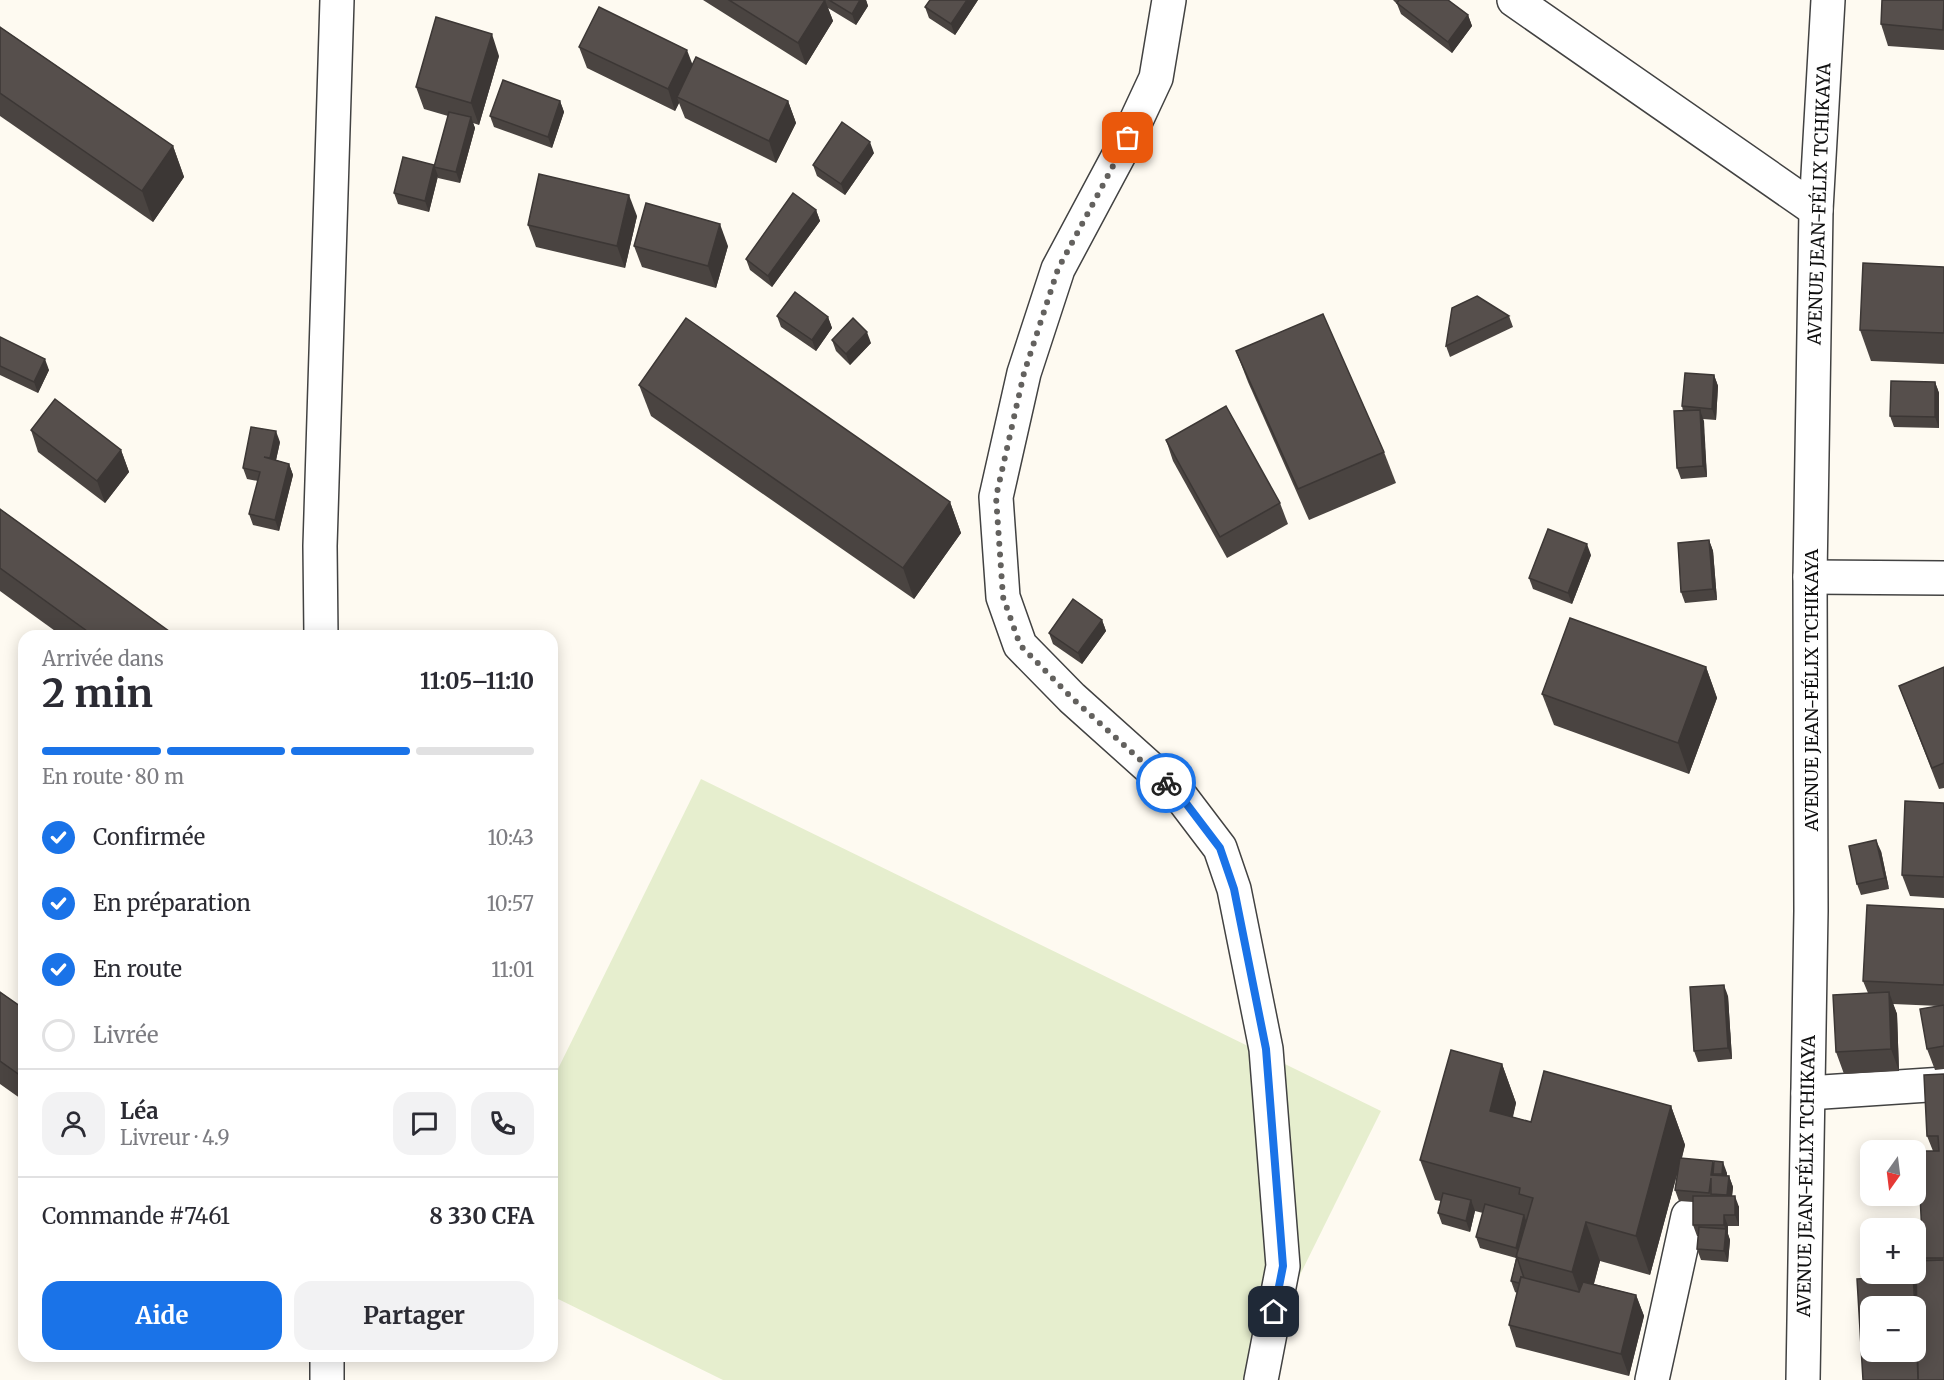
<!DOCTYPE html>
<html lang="fr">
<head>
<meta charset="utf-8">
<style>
	body { margin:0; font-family:Merriweather,serif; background:#f2f2f3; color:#2b2b33; height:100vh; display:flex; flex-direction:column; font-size:22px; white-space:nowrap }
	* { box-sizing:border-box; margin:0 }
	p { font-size:20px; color:#7c7c81 }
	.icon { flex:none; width:33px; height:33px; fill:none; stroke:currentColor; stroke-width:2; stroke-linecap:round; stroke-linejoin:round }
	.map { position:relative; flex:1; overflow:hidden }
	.sheet { position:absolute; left:18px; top:630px; width:540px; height:732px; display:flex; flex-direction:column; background:#fff; border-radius:18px; box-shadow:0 3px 15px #0003 }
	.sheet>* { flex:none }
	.needle { width:39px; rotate:194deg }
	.buttons { position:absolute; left:1860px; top:1140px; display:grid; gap:12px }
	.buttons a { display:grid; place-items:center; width:66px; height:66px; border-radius:12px; background:#fff; box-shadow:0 3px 15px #0003; font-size:30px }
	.pin { position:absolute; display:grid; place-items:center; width:51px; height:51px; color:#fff; margin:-26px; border-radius:12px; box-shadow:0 3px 9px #0006 }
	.courier { position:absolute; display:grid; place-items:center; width:60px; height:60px; margin:-30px; border:4px solid #1a73e8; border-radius:50%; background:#fff; color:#222; box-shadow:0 2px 8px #0007 }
	.overview em { font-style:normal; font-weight:700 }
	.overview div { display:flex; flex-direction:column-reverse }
	.overview { display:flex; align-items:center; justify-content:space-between; height:102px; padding:0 24px }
	h1 { font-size:39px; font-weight:700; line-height:45px }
	.bar { display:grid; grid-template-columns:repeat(4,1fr); gap:9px 6px; align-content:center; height:72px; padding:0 24px }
	.bar i { height:8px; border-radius:4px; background:#e1e1e2 }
	.bar .selected { background:#1a73e8 }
	.bar p { grid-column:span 4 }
	.line { display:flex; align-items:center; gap:15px; padding:0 24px; border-top:2px solid #e1e1e2 }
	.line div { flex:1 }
	.round { display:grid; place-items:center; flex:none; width:63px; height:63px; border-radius:18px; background:#f2f2f3 }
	ol { padding:0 24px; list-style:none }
	li { display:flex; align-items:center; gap:18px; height:66px }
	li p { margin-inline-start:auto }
	li .icon { padding:6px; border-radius:50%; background:#1a73e8; color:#fff; stroke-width:4 }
	li:last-child { color:#7c7c81 }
	li i { width:33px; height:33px; border:3px solid #e1e1e2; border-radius:50% }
	.action { display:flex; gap:12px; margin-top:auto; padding:12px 24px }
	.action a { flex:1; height:69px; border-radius:18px; background:#1a73e8; color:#fff; font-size:24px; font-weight:700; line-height:69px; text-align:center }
	.action a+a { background:#f2f2f3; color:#2b2b33 }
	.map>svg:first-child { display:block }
</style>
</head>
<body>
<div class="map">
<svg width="1944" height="1380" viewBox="0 0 1944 1380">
	<rect width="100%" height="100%" fill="#fefaf1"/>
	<path fill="#e6eece" d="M701,779L1381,1111L1248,1380H723L552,1296V1081Z"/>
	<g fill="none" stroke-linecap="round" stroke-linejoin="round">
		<g stroke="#424242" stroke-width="36">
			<g id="minor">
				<path d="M1169,0L1156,78L1128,138L1058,269L1024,373L996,497L1003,597L1020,645L1072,698L1179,794L1220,848L1234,889L1266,1049L1283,1266L1261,1380"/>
				<path d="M1514,0L1816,210"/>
				<path d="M1810,577L1944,578"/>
				<path d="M321,636L320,546L337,0"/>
				<path d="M1808,1093L1944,1084"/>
				<path d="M327,1380V1356"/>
				<path d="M1652,1380L1688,1216"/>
				<path d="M1803,1380L1811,911L1810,577L1816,210L1828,0"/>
			</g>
		</g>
		<use href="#minor" stroke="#fff" stroke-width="33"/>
	</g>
	<g fill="#4a4441">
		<path d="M703,0H866L868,6L856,25L828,8L833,21L806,65Z"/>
		<path d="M978,0L955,35L929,18L925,7Z"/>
		<path d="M1393,0H1448L1468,15L1472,26L1452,53L1401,14L1397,4Z"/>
		<path d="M1944,0V50L1888,46L1881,24Z"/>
		<path d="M0,27L173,146L184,177L153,222L0,116Z"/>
		<path d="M579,47L692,65L788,101L796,123L776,163L685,118L679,103L675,111L587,68Z"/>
		<path d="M499,56L479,125L473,123L475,128L460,183L438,178V176L429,212L398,204L394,193L434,166L448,116L424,109L416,87Z"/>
		<path d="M560,101L564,112L552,148L494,127L490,116Z"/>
		<path d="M874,153L845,195L817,176L813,165Z"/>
		<path d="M816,210L820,221L772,287L750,270L746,259Z"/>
		<path d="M637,216L625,268L536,247L528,225Z"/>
		<path d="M634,246H728L716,288L642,267Z"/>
		<path d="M1944,267V364L1871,361L1860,330Z"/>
		<path d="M777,316L828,317L832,328L816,351L781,327Z"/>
		<path d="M1509,316L1513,327L1450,357L1446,346Z"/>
		<path d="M0,337L49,370L38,393L0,375Z"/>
		<path d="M832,340L871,343L850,365L836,351Z"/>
		<path d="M1236,351L1384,452L1396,483L1309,520L1248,382Z"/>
		<path d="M1714,375L1718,386L1716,420L1703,419L1707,477L1681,479L1677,468L1683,411L1682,406Z"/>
		<path d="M1935,382L1939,393V428L1894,427L1890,416Z"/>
		<path d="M639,385L950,502L961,533L914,599L651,416Z"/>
		<path d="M31,430L121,450L129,472L105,503L38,452Z"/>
		<path d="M1166,440L1280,503L1288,524L1227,558L1173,461Z"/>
		<path d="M280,442L276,460L289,464L293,475L279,531L253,525L249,514L258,481L247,479L243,468Z"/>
		<path d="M0,509L174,636H62L0,591Z"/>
		<path d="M1709,540L1713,551L1717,600L1685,603L1681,592Z"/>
		<path d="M1591,555L1572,604L1533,589L1529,578Z"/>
		<path d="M1102,620L1106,631L1082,664L1053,644L1049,633Z"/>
		<path d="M1706,667L1717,698L1689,774L1554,725L1542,694Z"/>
		<path d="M1944,667V788L1939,789L1899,686Z"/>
		<path d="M1944,803V898L1910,896L1902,875Z"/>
		<path d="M1881,851L1889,889L1861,895L1857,884Z"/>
		<path d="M1944,909V1069L1935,1070L1927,1049L1939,1006L1893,1004L1897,1014L1899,1071L1844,1074L1836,1052L1868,993L1863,981Z"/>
		<path d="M0,992L24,1009V1101L0,1084Z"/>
		<path d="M1728,996L1732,1059L1698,1062L1694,1051Z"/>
		<path d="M1502,1064L1516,1103L1513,1117L1531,1122L1671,1106L1685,1145L1682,1158L1714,1165L1727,1173V1176H1729L1733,1187L1732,1196L1739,1207V1226H1728V1234L1730,1240L1728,1262L1701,1260L1697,1249L1698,1236H1697L1693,1225V1202L1679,1201L1675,1190L1677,1174L1650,1275L1600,1261L1594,1284L1636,1295L1644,1316L1629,1376L1516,1347L1509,1325L1517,1293L1515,1292L1511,1281L1516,1258L1480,1248L1476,1237L1483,1213L1475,1211L1470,1232L1442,1224L1438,1213L1441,1201L1435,1200L1420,1160Z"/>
		<path d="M1944,1074V1380L1913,1276L1916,1283L1924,1261L1923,1258L1933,1151L1927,1136Z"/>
	</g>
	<g fill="#3c3735">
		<path d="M825,0L833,21L806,65L798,43Z"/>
		<path d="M860,0H866L868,6L856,25L852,14Z"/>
		<path d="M967,0H978L955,35L951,24Z"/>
		<path d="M1468,15L1472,26L1452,53L1448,42Z"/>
		<path d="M492,34L499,56L479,125L471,103Z"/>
		<path d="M687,50L695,71L677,97L679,103L675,111L668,89Z"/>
		<path d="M560,101L564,112L552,148L548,137Z"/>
		<path d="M788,101L796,123L776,163L769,141Z"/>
		<path d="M471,117L475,128L460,183L456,172Z"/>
		<path d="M870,142L874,153L845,195L841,184Z"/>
		<path d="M173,146L184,177L153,222L142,191Z"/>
		<path d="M434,165L438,176L429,212L425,201Z"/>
		<path d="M629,195L637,216L625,268L617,246Z"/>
		<path d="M816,210L820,221L772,287L768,276Z"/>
		<path d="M720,224L728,246L716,288L708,266Z"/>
		<path d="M828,317L832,328L816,351L812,340Z"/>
		<path d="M867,332L871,343L850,365L846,354Z"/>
		<path d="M45,359L49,370L38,393L34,382Z"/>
		<path d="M1714,375L1718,386L1716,420L1712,409Z"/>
		<path d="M1935,382L1939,393V428L1935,417Z"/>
		<path d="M1700,410L1704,421L1707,477L1703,466Z"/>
		<path d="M276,431L280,442L274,469L270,458Z"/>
		<path d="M121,450L129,472L105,503L97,481Z"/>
		<path d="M289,464L293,475L279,531L275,520Z"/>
		<path d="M950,502L961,533L914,599L903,568Z"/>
		<path d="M1709,540L1713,551L1717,600L1713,589Z"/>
		<path d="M1587,544L1591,555L1572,604L1568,593Z"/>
		<path d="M1102,620L1106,631L1082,664L1078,653Z"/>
		<path d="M1706,667L1717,698L1689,774L1678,743Z"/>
		<path d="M1876,840L1881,851L1889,889L1885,878Z"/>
		<path d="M1724,985L1728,996L1732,1059L1728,1048Z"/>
		<path d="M1889,992L1897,1014L1899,1071L1891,1049Z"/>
		<path d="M1502,1064L1516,1103L1504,1150L1490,1111Z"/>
		<path d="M1671,1106L1685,1145L1650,1275L1636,1236Z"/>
		<path d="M1713,1161L1717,1172L1713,1174L1716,1180L1711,1175Z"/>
		<path d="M1723,1162L1727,1173L1726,1185L1722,1174Z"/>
		<path d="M1729,1176L1733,1187L1731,1206L1727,1195Z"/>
		<path d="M1735,1196L1739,1207V1226L1735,1215Z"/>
		<path d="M1471,1200L1475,1211L1470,1232L1466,1221Z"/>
		<path d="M1524,1215L1528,1226L1520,1259L1516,1248Z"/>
		<path d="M1724,1215L1728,1226V1234L1730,1240L1728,1262L1724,1251L1726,1231L1724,1225Z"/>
		<path d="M1586,1222L1600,1261L1586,1311L1572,1272Z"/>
		<path d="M1913,1276L1921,1298L1926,1380L1916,1319Z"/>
		<path d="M1636,1295L1644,1316L1629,1376L1621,1354Z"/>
	</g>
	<g fill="#564f4c" stroke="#3c3735" stroke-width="1.5">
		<path d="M729,0H825L798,43Z"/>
		<path d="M829,0H860L852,14Z"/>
		<path d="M930,0H967L951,24L925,7Z"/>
		<path d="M1399,0H1448L1468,15L1448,42L1397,3Z"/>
		<path d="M1882,0H1944L1943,30L1881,24Z"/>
		<path d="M599,7L687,50L668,89L579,47Z"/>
		<path d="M436,17L492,34L471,103L416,87Z"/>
		<path d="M0,27L173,146L142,191L0,93Z"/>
		<path d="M696,57L788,101L769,141L677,97Z"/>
		<path d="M503,80L560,101L548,137L490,116Z"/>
		<path d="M449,112L471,117L456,172L434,167Z"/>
		<path d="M842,122L870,142L841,184L813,165Z"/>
		<path d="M403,157L434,165L425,201L394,193Z"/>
		<path d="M539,174L629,195L617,246L528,225Z"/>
		<path d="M793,193L816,210L768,276L746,259Z"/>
		<path d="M646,203L720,224L708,266L634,246Z"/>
		<path d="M1863,263L1944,267V333L1860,330Z"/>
		<path d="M795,292L828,317L812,340L777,316Z"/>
		<path d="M1477,296L1509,316L1446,346L1452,308Z"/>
		<path d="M1323,314L1384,452L1298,489L1236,351Z"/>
		<path d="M686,318L950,502L903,568L639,385Z"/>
		<path d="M853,318L867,332L846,354L832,340Z"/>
		<path d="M0,337L45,359L34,382L0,366Z"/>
		<path d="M1685,373L1714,375L1712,409L1682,406Z"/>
		<path d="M1891,381L1935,382V417L1890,416Z"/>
		<path d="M55,399L121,450L97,481L31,430Z"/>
		<path d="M1226,406L1280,503L1220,537L1166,440Z"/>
		<path d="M1700,410L1703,466L1677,468L1674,411Z"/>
		<path d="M251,427L276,431L270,458L264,457L289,464L275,520L249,514L260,472L243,468Z"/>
		<path d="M0,509L173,634L172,636H94L0,568Z"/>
		<path d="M1548,529L1587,544L1568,593L1529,578Z"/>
		<path d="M1709,540L1713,589L1681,592L1678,543Z"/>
		<path d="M1073,599L1102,620L1078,653L1049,633Z"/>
		<path d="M1570,618L1706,667L1678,743L1542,694Z"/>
		<path d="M1944,667V763L1932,768L1899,686Z"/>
		<path d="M1905,801L1944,803V877L1902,875Z"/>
		<path d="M1876,840L1885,878L1857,884L1849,846Z"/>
		<path d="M1867,905L1944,909V985L1863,981Z"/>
		<path d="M1724,985L1728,1048L1694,1051L1690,987Z"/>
		<path d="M0,992L24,1009V1078L0,1061Z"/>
		<path d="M1889,992L1891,1049L1836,1052L1833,995Z"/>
		<path d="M1944,1005V1046L1927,1049L1920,1009Z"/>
		<path d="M1451,1050L1502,1064L1490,1111L1531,1122L1544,1071L1671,1106L1636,1236L1586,1222L1572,1272L1516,1257L1533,1198L1519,1194L1520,1188L1420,1160Z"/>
		<path d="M1944,1074V1258H1923L1918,1151H1939L1938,1136H1927L1924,1075Z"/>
		<path d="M1680,1158L1713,1161L1711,1175L1729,1176L1727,1195L1711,1194V1178L1709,1193L1675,1190Z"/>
		<path d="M1714,1161L1723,1162L1722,1174H1713Z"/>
		<path d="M1443,1193L1471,1200L1466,1221L1438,1213Z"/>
		<path d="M1693,1196H1735V1215H1724V1225H1693Z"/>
		<path d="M1485,1204L1524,1215L1516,1248L1476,1237Z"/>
		<path d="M1699,1227L1726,1229L1724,1251L1697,1249Z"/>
		<path d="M1517,1257L1524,1278L1521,1277L1519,1283L1511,1281Z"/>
		<path d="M1944,1260V1380H1918L1916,1261Z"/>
		<path d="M1913,1276L1915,1306H1870V1352H1916V1319L1918,1380H1863L1857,1279Z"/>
		<path d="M1521,1277L1579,1292L1583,1282L1636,1295L1621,1354L1509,1325Z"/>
	</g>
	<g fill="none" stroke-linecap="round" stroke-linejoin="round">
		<path stroke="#63615e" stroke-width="6" stroke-dasharray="0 10.8" d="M1128,138L1058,269L1024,373L996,497L1003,597L1020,645L1072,698L1166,783"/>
		<path stroke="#1a73e8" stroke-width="8" d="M1166,783L1179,794L1220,848L1234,889L1266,1049L1283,1266L1274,1312"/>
	</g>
	<g text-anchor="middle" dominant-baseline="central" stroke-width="6" stroke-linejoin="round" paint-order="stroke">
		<g font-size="18" fill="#0f0f0f" stroke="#fff">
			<text transform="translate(1819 204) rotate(-88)">AVENUE JEAN-FÉLIX TCHIKAYA</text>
			<text transform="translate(1811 690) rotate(-90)">AVENUE JEAN-FÉLIX TCHIKAYA</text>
			<text transform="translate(1806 1176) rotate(-89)">AVENUE JEAN-FÉLIX TCHIKAYA</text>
		</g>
	</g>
</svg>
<div class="buttons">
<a><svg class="needle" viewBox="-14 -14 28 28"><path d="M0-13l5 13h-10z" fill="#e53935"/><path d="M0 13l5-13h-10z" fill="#7c7c81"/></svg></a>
<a>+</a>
<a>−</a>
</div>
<div class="pin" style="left:1128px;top:138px;background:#ea580c"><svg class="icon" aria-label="bag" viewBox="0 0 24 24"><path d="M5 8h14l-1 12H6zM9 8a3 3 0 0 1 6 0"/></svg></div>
<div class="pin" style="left:1274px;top:1312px;background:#1f2937"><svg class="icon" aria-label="home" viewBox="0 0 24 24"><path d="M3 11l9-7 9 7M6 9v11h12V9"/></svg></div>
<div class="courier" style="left:1166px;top:783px"><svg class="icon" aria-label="bike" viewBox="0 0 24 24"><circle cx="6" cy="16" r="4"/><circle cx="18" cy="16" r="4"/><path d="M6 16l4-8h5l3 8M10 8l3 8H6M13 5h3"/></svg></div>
<section class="sheet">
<div class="overview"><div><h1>2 min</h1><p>Arrivée dans</p></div><em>11:05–11:10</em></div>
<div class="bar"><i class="selected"></i><i class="selected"></i><i class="selected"></i><i></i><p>En route · 80 m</p></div>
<ol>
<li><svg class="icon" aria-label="check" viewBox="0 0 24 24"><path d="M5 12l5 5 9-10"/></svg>Confirmée<p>10:43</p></li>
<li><svg class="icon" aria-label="check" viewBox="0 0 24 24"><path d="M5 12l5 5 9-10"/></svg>En préparation<p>10:57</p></li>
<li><svg class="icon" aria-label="check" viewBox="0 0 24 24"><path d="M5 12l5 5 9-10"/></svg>En route<p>11:01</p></li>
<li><i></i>Livrée</li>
</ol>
<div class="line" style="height:108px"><a class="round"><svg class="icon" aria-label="person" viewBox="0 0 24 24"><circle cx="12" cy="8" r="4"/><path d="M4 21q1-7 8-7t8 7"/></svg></a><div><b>Léa</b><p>Livreur · 4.9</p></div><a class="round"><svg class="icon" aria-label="chat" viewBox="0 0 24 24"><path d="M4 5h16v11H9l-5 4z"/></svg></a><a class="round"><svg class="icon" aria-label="phone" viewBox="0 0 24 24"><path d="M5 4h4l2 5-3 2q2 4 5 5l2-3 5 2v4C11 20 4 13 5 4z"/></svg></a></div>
<div class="line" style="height:78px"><div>Commande #7461</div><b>8 330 CFA</b></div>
<div class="action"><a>Aide</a><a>Partager</a></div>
</section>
</div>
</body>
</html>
